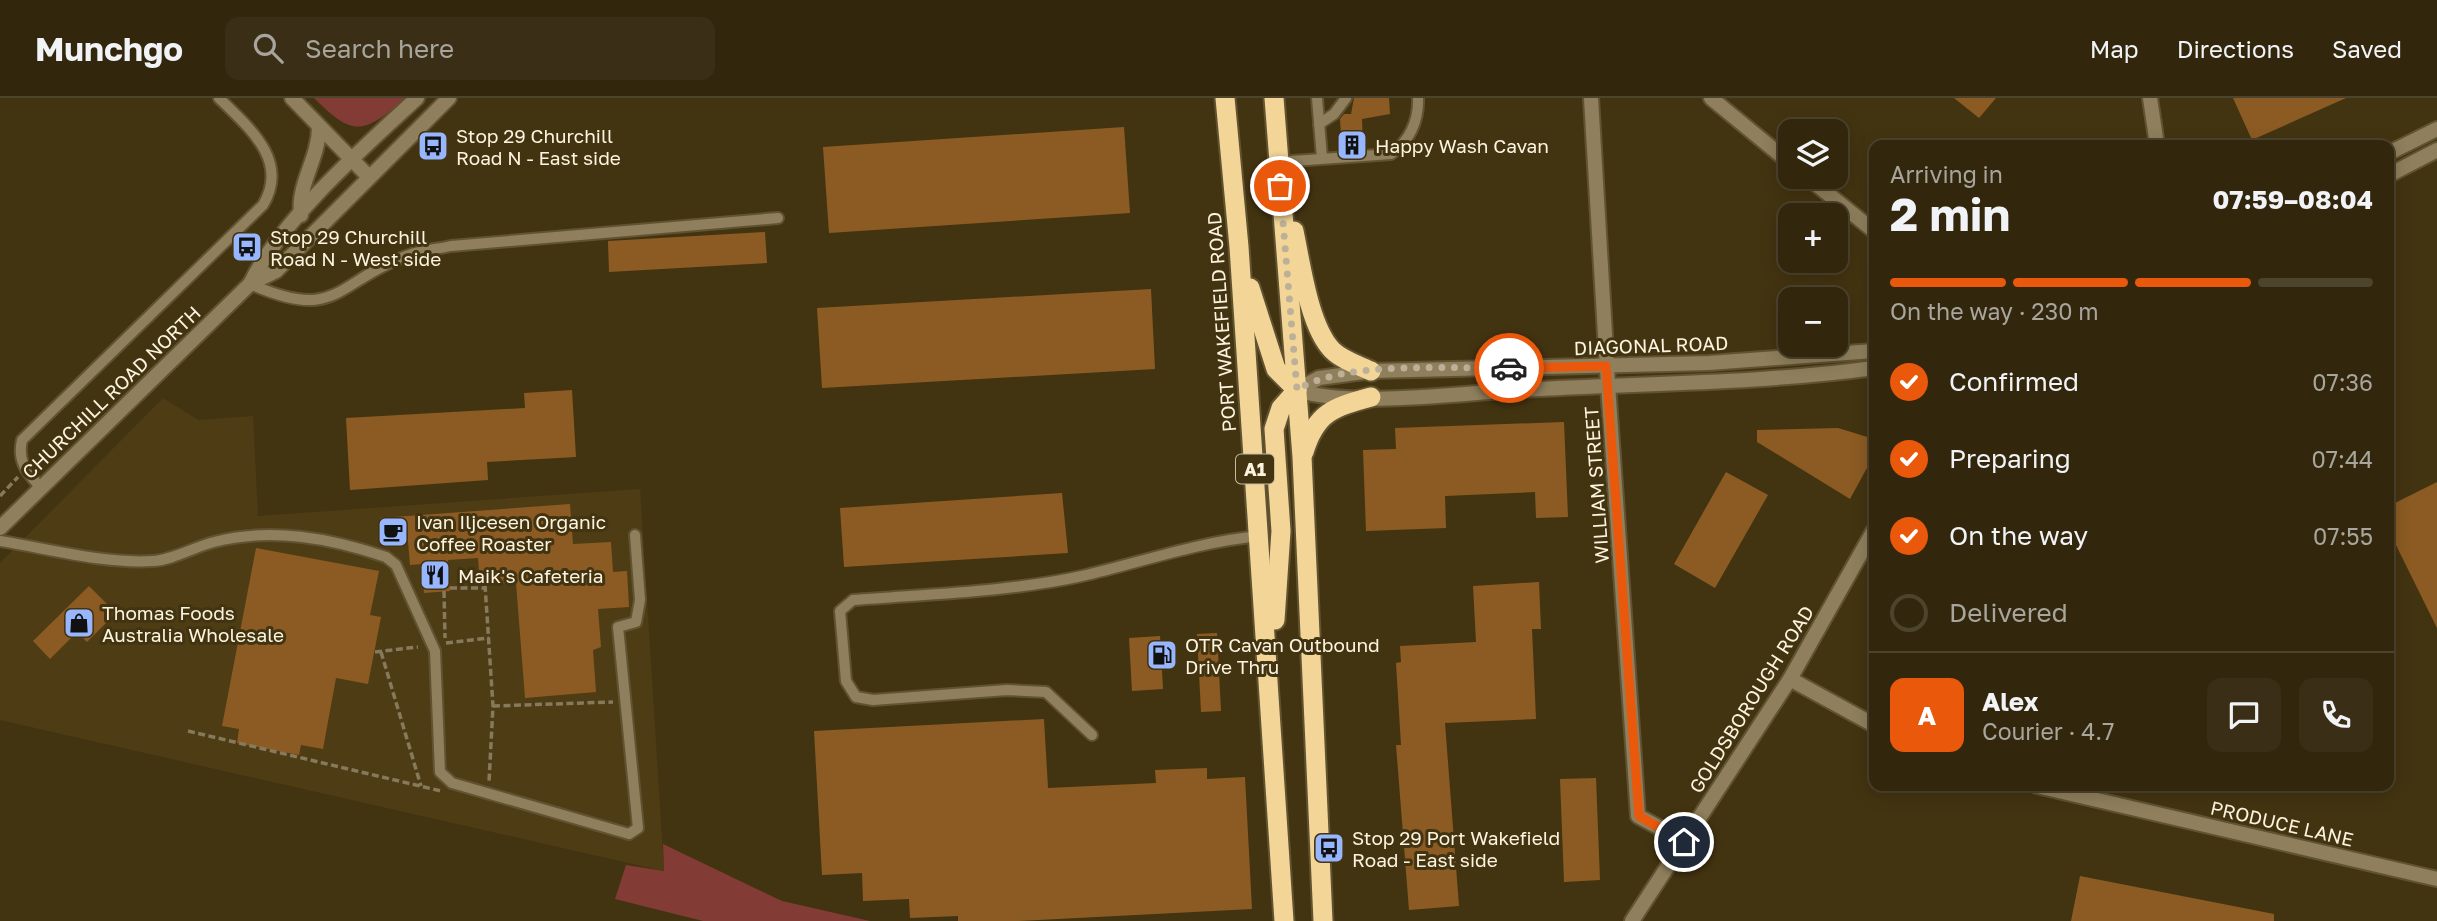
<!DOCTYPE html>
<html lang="en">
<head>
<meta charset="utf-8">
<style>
	body { margin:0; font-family:"Golos Text",sans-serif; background:#3a2f16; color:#f1f3f6; height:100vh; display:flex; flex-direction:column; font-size:26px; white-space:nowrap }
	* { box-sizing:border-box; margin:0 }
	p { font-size:23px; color:#a8a59d }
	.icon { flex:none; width:38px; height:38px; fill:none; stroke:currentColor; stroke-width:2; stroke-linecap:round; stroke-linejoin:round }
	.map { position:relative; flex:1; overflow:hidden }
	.drawer { position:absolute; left:1869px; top:42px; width:525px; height:651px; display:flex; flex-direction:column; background:#32270d; border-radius:14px; box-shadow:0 4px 18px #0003,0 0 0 2px #4d442e }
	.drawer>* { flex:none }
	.buttons { position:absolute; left:1778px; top:21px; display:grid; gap:14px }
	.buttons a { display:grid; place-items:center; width:70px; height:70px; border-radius:14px; background:#32270d; box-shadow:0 4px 18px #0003,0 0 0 2px #4d442e; font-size:35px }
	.pin { position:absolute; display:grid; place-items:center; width:60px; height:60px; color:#fff; margin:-30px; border:4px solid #fff; border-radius:50%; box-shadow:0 2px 7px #0007 }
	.courier { position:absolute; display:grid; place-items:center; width:70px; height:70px; margin:-35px; border:5px solid #ea580c; border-radius:50%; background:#fff; color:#222; box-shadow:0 2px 9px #0007 }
	.overview em { font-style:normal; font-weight:700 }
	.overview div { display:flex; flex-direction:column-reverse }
	.overview { display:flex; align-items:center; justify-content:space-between; height:119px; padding:0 21px }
	h1 { font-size:46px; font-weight:700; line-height:52px }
	.bar { display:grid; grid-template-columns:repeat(4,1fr); gap:10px 7px; align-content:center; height:84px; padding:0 21px }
	.bar i { height:9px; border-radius:5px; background:#4d442e }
	.bar .active { background:#ea580c }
	.bar p { grid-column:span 4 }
	.line { display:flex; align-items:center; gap:18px; padding:0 21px; border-top:2px solid #4d442e }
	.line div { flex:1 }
	.round { display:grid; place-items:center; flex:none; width:74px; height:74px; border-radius:14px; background:#3a2f16 }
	ol { padding:0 21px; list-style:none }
	li { display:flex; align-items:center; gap:21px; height:77px }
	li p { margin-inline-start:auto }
	li .icon { padding:7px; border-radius:50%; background:#ea580c; color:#fff; stroke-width:4 }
	li:last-child { color:#a8a59d }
	li i { width:38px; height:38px; border:4px solid #4d442e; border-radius:50% }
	header { display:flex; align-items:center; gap:42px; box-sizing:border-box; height:98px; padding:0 35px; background:#32270d; border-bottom:2px solid #4d442e }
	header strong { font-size:33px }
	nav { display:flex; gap:38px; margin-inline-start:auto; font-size:24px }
	.search { width:490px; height:63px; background:#3a2f16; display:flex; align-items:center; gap:18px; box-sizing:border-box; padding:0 24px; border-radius:14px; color:#a8a59d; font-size:26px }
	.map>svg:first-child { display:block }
</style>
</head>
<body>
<header>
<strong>Munchgo</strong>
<div class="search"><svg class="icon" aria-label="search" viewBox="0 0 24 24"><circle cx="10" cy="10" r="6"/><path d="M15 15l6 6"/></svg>Search here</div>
<nav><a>Map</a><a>Directions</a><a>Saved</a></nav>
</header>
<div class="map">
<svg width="2437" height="823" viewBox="0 0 2437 823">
	<rect width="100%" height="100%" fill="#433411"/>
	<path fill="#4e3d14" d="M163,300L198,322L253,318L258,418L640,391L664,773L0,622V465Z"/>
	<g fill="#833b35">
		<path d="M314,0H406C363,36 354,40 314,0Z"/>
		<path d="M663,746L782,803L870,823H703L615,801L626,767L664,773Z"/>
	</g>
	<g fill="#8c5b23">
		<path d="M1354,0H1389L1390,16L1362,21L1363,50L1342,52L1340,21L1344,16H1351Z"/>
		<path d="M1954,0H1996L1979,20Z"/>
		<path d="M2233,0H2346L2252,42Z"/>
		<path d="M1124,29L1130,115L829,135L823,49Z"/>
		<path d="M765,134L767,165L609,174L608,143Z"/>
		<path d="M1151,191L1155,271L822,290L817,210Z"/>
		<path d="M572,292L576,359L487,364L488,382L350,392L346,320L525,310L524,295Z"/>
		<path d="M1564,324L1568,419L1536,420L1535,394L1445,398L1446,430L1366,433L1363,352L1396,351L1395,330Z"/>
		<path d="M1838,330L1874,341V357L1850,401L1757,344V332Z"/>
		<path d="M1726,374L1768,397L1715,490L1674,466Z"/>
		<path d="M2437,384V530L2389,433V408Z"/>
		<path d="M1062,395L1068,455L844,469L840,410Z"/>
		<path d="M570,406L573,446L611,444L613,474L627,473L629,509L598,511L601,549L593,552L596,594L525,600L516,485L480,487L478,460L448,462L450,493L424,495L422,466L410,467L408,443L382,445L380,420Z"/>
		<path d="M256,450L379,473L370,517L381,519L368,586L336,580L323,651L301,647L299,657L237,645L239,631L222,628Z"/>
		<path d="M1539,484L1541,531H1532L1536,621L1445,625L1459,808L1409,812L1396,647H1401L1396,565L1401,564L1400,548L1476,544L1473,488Z"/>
		<path d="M89,488L116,515L87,544L77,534L50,561L33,543Z"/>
		<path d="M1217,535L1221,613L1201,614L1197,536Z"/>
		<path d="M1160,538L1163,591L1132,593L1129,540Z"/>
		<path d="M1044,621L1048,690L1156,685L1155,672L1207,670V681L1245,679L1252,811L1019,823H958V818L910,820L909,801L863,803L862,775L822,777L814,633Z"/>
		<path d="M1596,680L1600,782L1564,784L1560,681Z"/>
		<path d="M2080,778L2274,816V823H2071Z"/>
	</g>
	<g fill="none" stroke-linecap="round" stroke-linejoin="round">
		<g stroke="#615332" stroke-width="14">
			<g id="service">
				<path d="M1317,0L1322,60"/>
				<path d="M1319,26L1334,16L1346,0"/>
				<path d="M1279,64L1391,56C1409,44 1419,23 1418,0"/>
				<path d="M250,186C339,225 334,184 409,157C422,152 438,151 451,148L778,120"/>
				<path d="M41,390C27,374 17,364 22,342L263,107C290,62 248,29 219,0"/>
				<path d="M0,443C50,451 103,466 153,463C173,462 194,449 214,444C271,429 330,440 386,459L396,467L435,553L440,674L452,685L629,736L638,730L618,529L636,524L640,502L635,437"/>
				<path d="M1092,637L1046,594L1007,592L873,602L856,599L846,583L840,513L853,502C927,496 1009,494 1082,478C1142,464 1198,444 1259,438"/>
			</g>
		</g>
		<g stroke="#615332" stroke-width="18">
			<g id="minor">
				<path d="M292,0L368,78"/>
				<path d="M1591,0L1608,287L1638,718L1684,743"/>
				<path d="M1711,0L1790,65"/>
				<path d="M2150,0L2157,47"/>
				<path d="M1807,79L1874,133"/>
				<path d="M1790,581L1874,627"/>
				<path d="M2037,688L2437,781"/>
				<path d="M1632,823L1790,581L1874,432"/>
			</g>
		</g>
		<g stroke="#615332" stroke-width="18">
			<g id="tertiary">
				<path d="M2389,55L2437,31"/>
				<path d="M2389,77L2437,52"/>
				<path d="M301,117C297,86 319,61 319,29"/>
				<path d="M250,186C281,122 364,49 417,0"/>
				<path d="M1297,292L1319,280L1371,273L1709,265L1874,253"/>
				<path d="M1297,292C1349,310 1460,295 1519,292C1637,285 1757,286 1874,270"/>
				<path d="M0,430L250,186L276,173L449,0"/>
			</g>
		</g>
		<g stroke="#615332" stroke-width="23">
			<g id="trunk">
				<path d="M1225,0L1239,149L1284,823"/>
				<path d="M1274,0L1302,359L1323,823"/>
				<path d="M1294,133C1301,166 1309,228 1332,252C1342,262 1358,267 1371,273"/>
				<path d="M1250,190L1276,271L1297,292"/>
				<path d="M1304,354C1316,314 1334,309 1371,299"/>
				<path d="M1275,522L1281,433L1274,331L1281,310L1297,292"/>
			</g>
		</g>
		<g stroke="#86795c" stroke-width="3.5" stroke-dasharray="7 3.5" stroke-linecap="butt">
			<path d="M0,398L18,379"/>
			<path d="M485,487L493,608L489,684"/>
			<path d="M450,490H485"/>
			<path d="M444,493L445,540"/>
			<path d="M446,545L489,540"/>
			<path d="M375,554L418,549"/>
			<path d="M381,554L421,688"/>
			<path d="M493,608L613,604"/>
			<path d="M188,633L441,693"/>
		</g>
		<use href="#service" stroke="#8f7f5c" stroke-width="10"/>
		<use href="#minor" stroke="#8f7f5c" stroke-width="14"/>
		<use href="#tertiary" stroke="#8f7f5c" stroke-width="14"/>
		<use href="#trunk" stroke="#f3d697" stroke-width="19"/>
	</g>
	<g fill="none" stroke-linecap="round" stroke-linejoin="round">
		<path stroke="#bcb198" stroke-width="7" stroke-dasharray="0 12.6" d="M1280,88L1297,292C1343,262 1453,271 1509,270"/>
		<path stroke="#ea580c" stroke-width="9" d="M1509,270L1606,268L1639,718L1684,744"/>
	</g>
	<defs>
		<g id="building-square" transform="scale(1.575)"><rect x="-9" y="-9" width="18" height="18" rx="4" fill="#97b6fd" stroke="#433411"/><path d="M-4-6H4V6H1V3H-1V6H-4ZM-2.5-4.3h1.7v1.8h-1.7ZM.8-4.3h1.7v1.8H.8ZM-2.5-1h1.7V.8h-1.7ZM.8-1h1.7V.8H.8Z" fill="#111"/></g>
		<g id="bus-square" transform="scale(1.575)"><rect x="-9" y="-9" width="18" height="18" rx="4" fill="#97b6fd" stroke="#433411"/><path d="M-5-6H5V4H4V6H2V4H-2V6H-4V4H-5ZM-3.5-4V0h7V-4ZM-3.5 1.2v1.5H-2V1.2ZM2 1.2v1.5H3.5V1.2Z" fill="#111"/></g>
		<g id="cafe-square" transform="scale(1.575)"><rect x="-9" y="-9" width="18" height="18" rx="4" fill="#97b6fd" stroke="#433411"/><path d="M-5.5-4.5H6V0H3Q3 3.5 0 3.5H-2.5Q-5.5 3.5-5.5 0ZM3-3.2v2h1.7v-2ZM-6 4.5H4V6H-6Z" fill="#111"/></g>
		<g id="restaurant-square" transform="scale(1.575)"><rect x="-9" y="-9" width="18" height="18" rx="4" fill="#97b6fd" stroke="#433411"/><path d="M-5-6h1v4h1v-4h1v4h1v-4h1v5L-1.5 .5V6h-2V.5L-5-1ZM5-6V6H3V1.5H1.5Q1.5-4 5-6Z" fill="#111"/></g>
		<g id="shop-square" transform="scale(1.575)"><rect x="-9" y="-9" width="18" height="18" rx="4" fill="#97b6fd" stroke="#433411"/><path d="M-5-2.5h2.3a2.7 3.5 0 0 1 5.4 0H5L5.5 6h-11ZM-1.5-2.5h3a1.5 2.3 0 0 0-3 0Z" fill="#111"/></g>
		<g id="fuel-square" transform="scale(1.575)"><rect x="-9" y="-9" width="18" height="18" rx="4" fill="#97b6fd" stroke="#433411"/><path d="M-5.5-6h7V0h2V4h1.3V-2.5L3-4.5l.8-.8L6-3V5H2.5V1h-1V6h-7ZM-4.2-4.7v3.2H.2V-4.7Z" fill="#111"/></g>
	</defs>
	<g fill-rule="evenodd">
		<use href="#building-square" x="1352" y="47"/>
		<use href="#bus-square" x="433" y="48"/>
		<use href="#bus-square" x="247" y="149"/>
		<use href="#cafe-square" x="393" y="434"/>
		<use href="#restaurant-square" x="435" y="477"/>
		<use href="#shop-square" x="79" y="525"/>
		<use href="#fuel-square" x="1162" y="557"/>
		<use href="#bus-square" x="1329" y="750"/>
	</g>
	<g text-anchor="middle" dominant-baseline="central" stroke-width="6" stroke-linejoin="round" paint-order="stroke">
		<rect fill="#433411" stroke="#c5baa2" stroke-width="2" x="1236" y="356.5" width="38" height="29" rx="5"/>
		<g font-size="18" font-weight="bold" fill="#fdf4e0">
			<text x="1255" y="371">A1</text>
		</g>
		<g font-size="19" fill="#fdf4e0" stroke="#433411" text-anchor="start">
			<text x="456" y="37">Stop 29 Churchill<tspan x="456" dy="22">Road N - East side</tspan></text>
			<text x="1375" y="47">Happy Wash Cavan</text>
			<text x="270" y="138">Stop 29 Churchill<tspan x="270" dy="22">Road N - West side</tspan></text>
			<text x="416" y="423">Ivan Iljcesen Organic<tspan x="416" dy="22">Coffee Roaster</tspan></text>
			<text x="458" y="477">Maik's Cafeteria</text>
			<text x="102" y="514">Thomas Foods<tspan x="102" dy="22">Australia Wholesale</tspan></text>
			<text x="1185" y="546">OTR Cavan Outbound<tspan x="1185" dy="22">Drive Thru</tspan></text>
			<text x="1352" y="739">Stop 29 Port Wakefield<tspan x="1352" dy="22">Road - East side</tspan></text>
		</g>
		<g font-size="19" fill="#fdf4e0" stroke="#433411">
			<text transform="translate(1221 224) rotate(-94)">PORT WAKEFIELD ROAD</text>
			<text transform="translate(1651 247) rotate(-2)">DIAGONAL ROAD</text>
			<text transform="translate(111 294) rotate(-44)">CHURCHILL ROAD NORTH</text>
			<text transform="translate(1596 387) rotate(-94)">WILLIAM STREET</text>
			<text transform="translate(1751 601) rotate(-58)">GOLDSBOROUGH ROAD</text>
			<text transform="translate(2282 725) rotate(13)">PRODUCE LANE</text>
		</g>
	</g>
</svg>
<div class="buttons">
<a><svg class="icon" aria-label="layers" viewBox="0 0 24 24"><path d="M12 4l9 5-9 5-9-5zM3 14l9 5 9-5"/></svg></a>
<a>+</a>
<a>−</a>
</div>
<div class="pin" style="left:1280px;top:88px;background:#ea580c"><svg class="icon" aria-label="bag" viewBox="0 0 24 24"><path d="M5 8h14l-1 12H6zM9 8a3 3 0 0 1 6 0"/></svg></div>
<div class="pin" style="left:1684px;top:744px;background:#1f2937"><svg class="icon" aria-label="home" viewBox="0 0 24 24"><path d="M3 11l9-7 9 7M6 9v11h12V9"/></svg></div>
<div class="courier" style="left:1509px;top:270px"><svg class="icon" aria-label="car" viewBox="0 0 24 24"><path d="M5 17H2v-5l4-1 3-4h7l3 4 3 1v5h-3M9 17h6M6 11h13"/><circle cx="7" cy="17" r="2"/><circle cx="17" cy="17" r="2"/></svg></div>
<section class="drawer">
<div class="overview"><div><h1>2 min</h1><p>Arriving in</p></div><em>07:59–08:04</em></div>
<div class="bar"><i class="active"></i><i class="active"></i><i class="active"></i><i></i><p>On the way · 230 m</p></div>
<ol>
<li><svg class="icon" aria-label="check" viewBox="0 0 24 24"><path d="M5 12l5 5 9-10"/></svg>Confirmed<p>07:36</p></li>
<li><svg class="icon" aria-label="check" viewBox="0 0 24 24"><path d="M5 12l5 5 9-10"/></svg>Preparing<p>07:44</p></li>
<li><svg class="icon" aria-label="check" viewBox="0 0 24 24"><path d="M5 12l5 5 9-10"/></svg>On the way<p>07:55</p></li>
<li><i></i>Delivered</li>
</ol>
<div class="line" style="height:126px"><b class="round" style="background:#ea580c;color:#fff">A</b><div><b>Alex</b><p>Courier · 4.7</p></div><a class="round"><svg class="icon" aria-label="chat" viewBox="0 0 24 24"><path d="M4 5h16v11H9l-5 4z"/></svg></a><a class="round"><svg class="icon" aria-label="phone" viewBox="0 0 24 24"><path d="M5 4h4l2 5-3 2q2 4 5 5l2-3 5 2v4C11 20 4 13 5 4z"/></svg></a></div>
</section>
</div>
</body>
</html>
